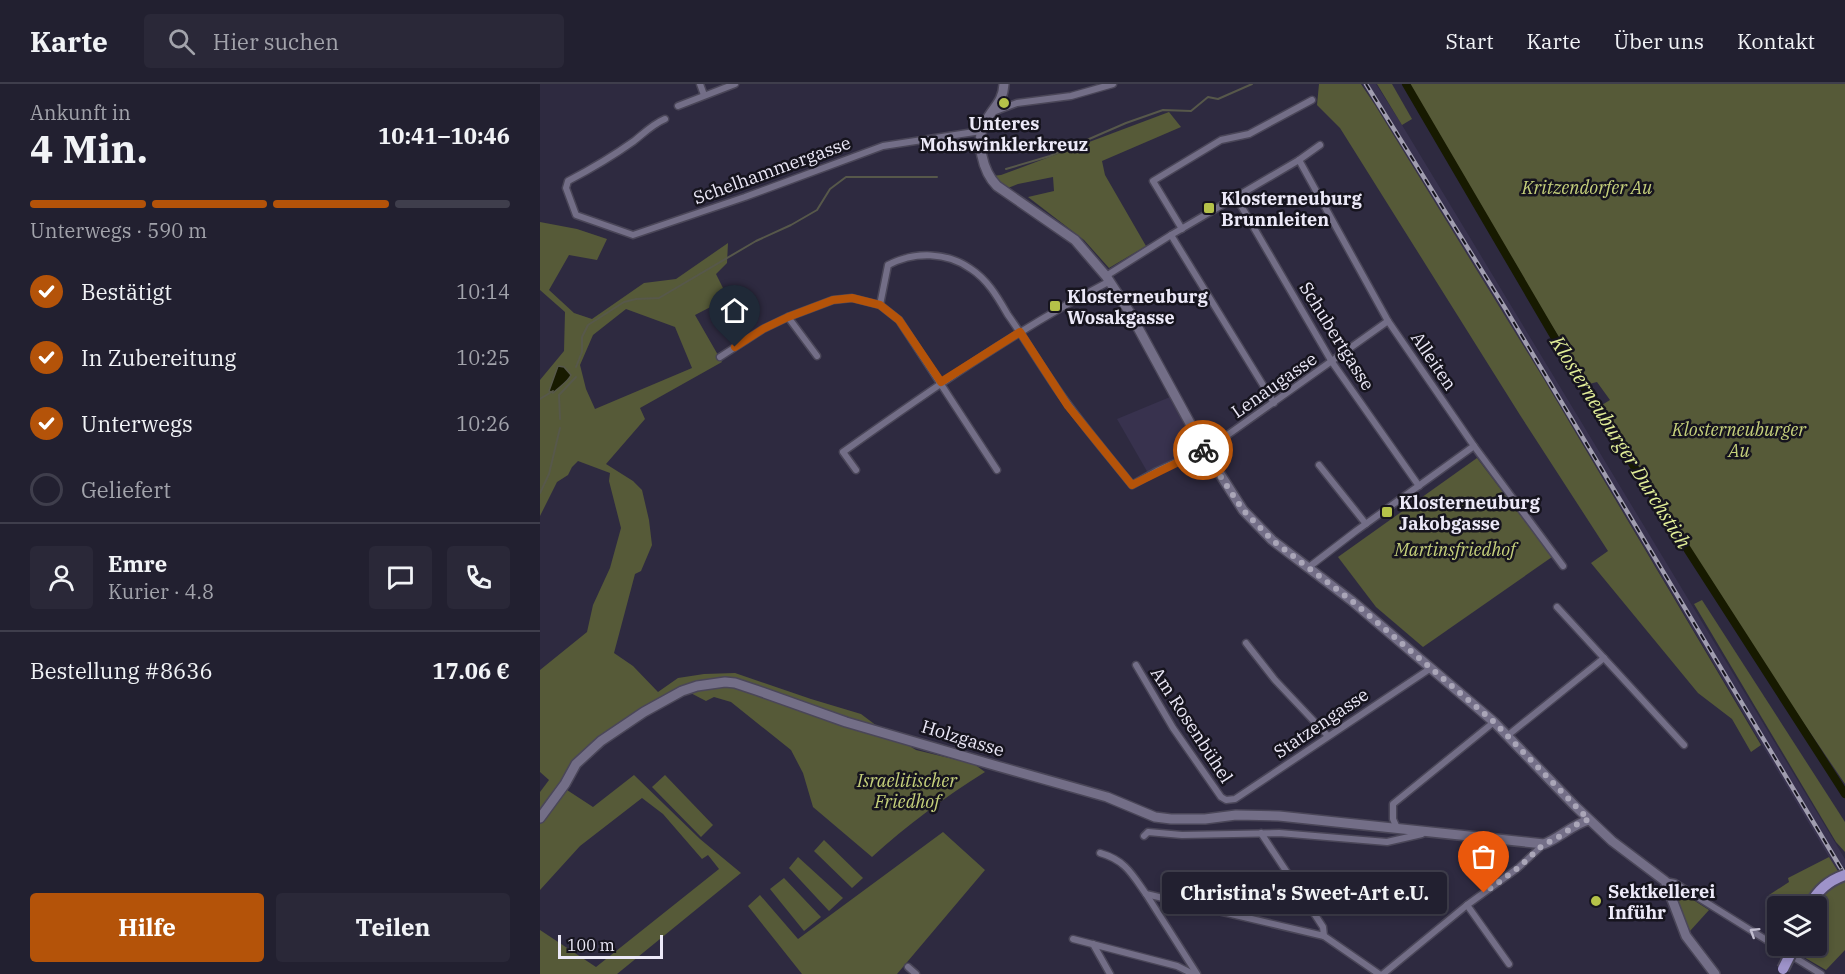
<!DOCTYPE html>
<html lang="de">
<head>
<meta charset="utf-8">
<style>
	body { margin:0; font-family:"IBM Plex Serif",serif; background:#2a2838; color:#f1f3f6; height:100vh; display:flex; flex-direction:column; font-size:22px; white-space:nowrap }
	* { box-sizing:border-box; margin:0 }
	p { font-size:20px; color:#a2a3ab }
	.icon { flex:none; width:33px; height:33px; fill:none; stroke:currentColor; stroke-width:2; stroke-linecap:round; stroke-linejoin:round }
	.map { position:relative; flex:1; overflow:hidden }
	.drawer { display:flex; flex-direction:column; background:#222030; width:540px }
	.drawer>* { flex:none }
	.buttons { position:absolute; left:1227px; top:812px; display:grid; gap:12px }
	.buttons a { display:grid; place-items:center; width:60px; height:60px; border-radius:6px; background:#222030; box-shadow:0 3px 9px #0003,0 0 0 2px #3f3e4c; font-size:30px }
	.scale { position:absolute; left:18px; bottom:15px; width:105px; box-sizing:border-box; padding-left:6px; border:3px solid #ece9f8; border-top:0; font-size:16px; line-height:21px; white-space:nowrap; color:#ece9f8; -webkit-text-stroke:4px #16141e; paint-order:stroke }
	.pin { position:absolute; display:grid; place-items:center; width:51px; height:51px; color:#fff; margin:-62px -26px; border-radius:50% 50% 50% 0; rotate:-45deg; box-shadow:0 0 6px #0007 }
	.pin .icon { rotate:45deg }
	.courier { position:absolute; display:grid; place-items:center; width:60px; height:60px; margin:-30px; border:4px solid #b45309; border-radius:50%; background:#fff; color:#222; box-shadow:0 2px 8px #0007 }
	.bubble { position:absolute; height:42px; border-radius:6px; background:#222030; box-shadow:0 3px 9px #0003,0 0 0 2px #3f3e4c; font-size:20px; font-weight:700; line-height:42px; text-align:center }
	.headline em { font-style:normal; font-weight:700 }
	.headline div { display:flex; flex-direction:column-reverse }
	.headline { display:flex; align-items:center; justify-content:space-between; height:102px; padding:0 30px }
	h1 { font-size:39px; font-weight:700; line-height:45px }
	.bar { display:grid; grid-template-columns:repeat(4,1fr); gap:9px 6px; align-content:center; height:72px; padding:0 30px }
	.bar i { height:8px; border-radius:4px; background:#3f3e4c }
	.bar .active { background:#b45309 }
	.bar p { grid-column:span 4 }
	.line { display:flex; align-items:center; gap:15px; padding:0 30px; border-top:2px solid #3f3e4c }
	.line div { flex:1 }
	.round { display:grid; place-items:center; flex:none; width:63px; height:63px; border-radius:6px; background:#2a2838 }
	ol { padding:0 30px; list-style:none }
	li { display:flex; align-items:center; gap:18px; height:66px }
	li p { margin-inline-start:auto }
	li .icon { padding:6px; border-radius:50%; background:#b45309; color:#fff; stroke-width:4 }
	li:last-child { color:#a2a3ab }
	li i { width:33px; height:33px; border:3px solid #3f3e4c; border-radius:50% }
	.cta { display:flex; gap:12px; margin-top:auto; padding:12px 30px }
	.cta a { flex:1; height:69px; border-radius:6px; background:#b45309; color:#fff; font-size:24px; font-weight:700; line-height:69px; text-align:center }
	.cta a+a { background:#2a2838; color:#f1f3f6 }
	header { display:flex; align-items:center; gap:36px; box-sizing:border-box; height:84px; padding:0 30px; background:#222030; border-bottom:2px solid #3f3e4c }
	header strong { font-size:28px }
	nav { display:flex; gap:33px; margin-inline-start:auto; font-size:21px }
	.search { width:420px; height:54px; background:#2a2838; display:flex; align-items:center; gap:15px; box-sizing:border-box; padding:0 21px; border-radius:6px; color:#a2a3ab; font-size:22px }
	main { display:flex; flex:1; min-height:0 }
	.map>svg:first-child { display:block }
</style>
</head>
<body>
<header>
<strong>Karte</strong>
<div class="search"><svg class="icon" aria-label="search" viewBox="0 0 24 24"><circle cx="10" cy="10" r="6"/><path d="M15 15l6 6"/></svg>Hier suchen</div>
<nav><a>Start</a><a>Karte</a><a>Über uns</a><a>Kontakt</a></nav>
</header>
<main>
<section class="drawer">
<div class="headline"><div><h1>4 Min.</h1><p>Ankunft in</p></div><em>10:41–10:46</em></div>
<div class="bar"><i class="active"></i><i class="active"></i><i class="active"></i><i></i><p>Unterwegs · 590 m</p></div>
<ol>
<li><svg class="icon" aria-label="check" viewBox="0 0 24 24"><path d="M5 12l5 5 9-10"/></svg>Bestätigt<p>10:14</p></li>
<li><svg class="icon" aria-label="check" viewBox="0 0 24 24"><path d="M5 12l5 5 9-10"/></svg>In Zubereitung<p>10:25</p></li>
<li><svg class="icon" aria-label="check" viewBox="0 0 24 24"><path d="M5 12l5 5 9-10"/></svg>Unterwegs<p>10:26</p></li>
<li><i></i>Geliefert</li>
</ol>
<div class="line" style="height:108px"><a class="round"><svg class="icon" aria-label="person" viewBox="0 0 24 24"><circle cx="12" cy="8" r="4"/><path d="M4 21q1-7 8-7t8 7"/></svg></a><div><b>Emre</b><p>Kurier · 4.8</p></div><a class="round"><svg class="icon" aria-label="chat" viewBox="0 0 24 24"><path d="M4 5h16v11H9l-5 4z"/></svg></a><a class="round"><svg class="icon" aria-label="phone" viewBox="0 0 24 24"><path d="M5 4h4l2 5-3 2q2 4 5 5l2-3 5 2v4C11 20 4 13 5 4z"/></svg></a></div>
<div class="line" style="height:78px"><div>Bestellung #8636</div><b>17.06 €</b></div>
<div class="cta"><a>Hilfe</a><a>Teilen</a></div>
</section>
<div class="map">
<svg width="1305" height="890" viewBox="0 0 1305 890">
	<rect width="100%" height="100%" fill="#2e2a40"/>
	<g fill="#38324e">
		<path d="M822,0H836L862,41L1305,775V783L1297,785L1289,773L1002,292Z"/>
		<path d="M630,313L656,361L654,365L608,389L577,335Z"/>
	</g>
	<g fill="#565a38" fill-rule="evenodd">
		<path d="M779,0H821L835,21L1002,292L1221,661L1211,668L1192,635L1158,609L1051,479L1068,467L980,331L800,44L777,21Z"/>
		<path d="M837,0H852L872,35L862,41Z"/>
		<path d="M866,0H1305V700L1052,327L1070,316L1057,298L1049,300L994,214Z"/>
		<path d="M629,28L641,43L562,77L565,91L606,162L569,184L544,156L488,113L514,107L513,93L478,100L468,104L460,101L452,92L461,91Z"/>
		<path d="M0,138L37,145L67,155L57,176L29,171L9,206L34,229L52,235L104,199L136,195L188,159L187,179L176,190L188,214L155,231L182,278L100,324L105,335L66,380L93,397L102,406L109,436L112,461L101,487L95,490L74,569L93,582L118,608L138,594L164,590L195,589L271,615L321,630L337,642L376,666L434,680L445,688C405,713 367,741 332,773L273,723L263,689L251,666L191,618L174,613L166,617L141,604L57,653L23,694L27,706L53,723L94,691L160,755L201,789L77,890H0V846L56,883L179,785L168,771L162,775L123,730L102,714L40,762L0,806V708L9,696L0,688V586L47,548L53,521L70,484L81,444L69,397L70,389L38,377L32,383L28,391L17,398L0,432V296L24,267L25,228L0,206ZM86,225L135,243L152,284L55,325L46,305L40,281L53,251Z"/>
		<path d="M937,374L1012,473L883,563L836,523L798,473Z"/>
		<path d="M1162,516L1305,738V768L1296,758L1154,520Z"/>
		<path d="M125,691L173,741L161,753L112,703Z"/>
		<path d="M403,748L445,786L357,890H262L208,822L220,811L258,855Z"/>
		<path d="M284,756L323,794L312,804L274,767Z"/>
		<path d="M258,773L303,814L289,827L249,784Z"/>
		<path d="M1289,773L1305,798V866L1286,886L1243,861H1276V822H1238L1237,824L1229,811L1249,798L1248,794Z"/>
		<path d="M244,794L281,833L264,847L230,805Z"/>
		<path d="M1130,801L1169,826L1150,847Z"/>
	</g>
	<path fill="#171a00" stroke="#57584a" stroke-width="1.5" d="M18,282L24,283L31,291C28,298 19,303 13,309L9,307Z"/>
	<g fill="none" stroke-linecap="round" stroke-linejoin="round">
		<g stroke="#57584a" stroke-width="2">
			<path d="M466,85L510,72L586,39L623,26L651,27L668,13L678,15L712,0"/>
			<path d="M36,283L42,268V253L48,241L84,218L96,215L119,214L216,157L251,141L277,126L290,105L306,93H397"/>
			<path d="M0,315L13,307"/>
			<path d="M20,335L19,311L36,293"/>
			<path d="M0,409L9,390L20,344"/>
		</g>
		<path stroke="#171a00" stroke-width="8" d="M866,0L1053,319L1305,710"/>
		<g stroke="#4a4658" stroke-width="9">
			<g id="street">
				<path d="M160,0L164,11"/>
				<path d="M138,22L195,0"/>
				<path d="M453,28L477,19L531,12L573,0"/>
				<path d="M125,35C113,40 104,49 94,57C73,72 51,85 28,97L26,104L36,131L93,151L205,113L343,62L441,47"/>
				<path d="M759,76L848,237L934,362L1023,482"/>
				<path d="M696,113L792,278L879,402"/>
				<path d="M642,145L613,97L681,56L709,50L772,16"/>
				<path d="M631,151L734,319"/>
				<path d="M566,192L631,151L759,76L780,61"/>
				<path d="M340,221L348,181C375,167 407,168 431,185C448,196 458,214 468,231C483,252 496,274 511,296C535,333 565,367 592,401L617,387L672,362L848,237"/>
				<path d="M248,233L277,272"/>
				<path d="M180,273L223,245L248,233L293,216L312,214L340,221L359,236L457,386"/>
				<path d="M779,381L826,440"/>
				<path d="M316,386L303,368C389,307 476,246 570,197"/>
				<path d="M769,483L816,447L934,362"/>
				<path d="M1017,523L1144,661"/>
				<path d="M706,559L735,596L788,652"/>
				<path d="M596,581L633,644L681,713L686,716L695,715L891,584"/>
				<path d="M967,652L1064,574"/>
				<path d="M857,744L853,735V720L954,638"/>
				<path d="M604,752L608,748L642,751L739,749L847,758L882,750"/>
				<path d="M560,769C585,776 592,790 606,810L784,852L783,843L721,749"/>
				<path d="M1125,797L1135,799L1281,890"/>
				<path d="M606,810L657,890"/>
				<path d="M927,821L969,880"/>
				<path d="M784,852L839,890"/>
				<path d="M533,855L637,882L653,890"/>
				<path d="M553,860L570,890"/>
				<path d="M368,883L376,890"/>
				<path d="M843,890L927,821L978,784L1004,760"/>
			</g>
		</g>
		<g stroke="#4a4658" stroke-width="12">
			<g id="secondary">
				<path d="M464,0C463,18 454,22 446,37C434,55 443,88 457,102L535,156L566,192L590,229L664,365L703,426L732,456L812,517L954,638L1034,721L1072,757L1125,797L1146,852L1175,890"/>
				<path d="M0,734L25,700L36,680L61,657L104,628L142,607L157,602L185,598L195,599L216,606L306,638L457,682L567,713L615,733L631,735H665L696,731L739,732L1004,760C1020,754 1033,740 1049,736"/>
			</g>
		</g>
		<use href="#street" stroke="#736e87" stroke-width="6"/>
		<use href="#secondary" stroke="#736e87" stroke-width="9"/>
		<g stroke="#a09daf" stroke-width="4.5">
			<path id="rail" d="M826,0L965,224L1305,791"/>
		</g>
		<use href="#rail" stroke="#16141e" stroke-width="2" stroke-dasharray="7" stroke-linecap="butt"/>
		<g stroke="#4a4658" stroke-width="14" stroke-linecap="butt">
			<g id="primary-bridge">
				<path d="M1269,822C1278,806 1288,797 1305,791"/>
				<path d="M1243,885L1255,861"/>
			</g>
		</g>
		<use href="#primary-bridge" stroke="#9e93ca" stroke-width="10"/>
	</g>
	<defs><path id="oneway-chevron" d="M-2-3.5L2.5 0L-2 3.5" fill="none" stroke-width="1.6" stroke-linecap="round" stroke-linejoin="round" transform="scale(1.5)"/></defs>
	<use stroke="#c2bed0" href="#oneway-chevron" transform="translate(1214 848) rotate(-148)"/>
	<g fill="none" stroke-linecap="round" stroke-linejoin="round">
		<path stroke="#aaa6b8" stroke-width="6" stroke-dasharray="0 10.8" d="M663,366L703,426L732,456L812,517L954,638L1049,736L1042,737L1014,756L1004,760L978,784L944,809"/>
		<path stroke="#b45309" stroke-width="8" d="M195,263L223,245L248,233L293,216L312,214L340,221L359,236L401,298L480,248L528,322L592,401L663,366"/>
	</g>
	<g fill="#b5c249" stroke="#16141e" stroke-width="2">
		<circle cx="464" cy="19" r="6"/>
		<rect x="663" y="118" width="12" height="12" rx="3"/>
		<rect x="509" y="216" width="12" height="12" rx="3"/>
		<rect x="841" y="422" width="12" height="12" rx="3"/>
		<circle cx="1056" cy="817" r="6"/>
	</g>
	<g text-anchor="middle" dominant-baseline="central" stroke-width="5" stroke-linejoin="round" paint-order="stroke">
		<g font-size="18" font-weight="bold" fill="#ece9f8" stroke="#16141e" text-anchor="start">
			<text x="464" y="39" text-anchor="middle">Unteres<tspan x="464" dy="21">Mohswinklerkreuz</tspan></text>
			<text x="681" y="114">Klosterneuburg<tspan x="681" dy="21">Brunnleiten</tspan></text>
			<text x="527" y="212">Klosterneuburg<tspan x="527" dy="21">Wosakgasse</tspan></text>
			<text x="859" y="418">Klosterneuburg<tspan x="859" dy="21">Jakobgasse</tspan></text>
			<text x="1068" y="807">Sektkellerei<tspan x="1068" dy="21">Inführ</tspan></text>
		</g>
		<g font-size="18" fill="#ece9f8" stroke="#16141e">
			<text transform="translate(232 86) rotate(-20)">Schelhammergasse</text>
			<text transform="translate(797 252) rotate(58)">Schubertgasse</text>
			<text transform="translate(894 277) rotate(56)">Alleiten</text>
			<text transform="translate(734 301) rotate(-35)">Lenaugasse</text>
			<text transform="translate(781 639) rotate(-34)">Statzengasse</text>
			<text transform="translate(652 641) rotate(57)">Am Rosenbühel</text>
			<text transform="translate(423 654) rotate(17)">Holzgasse</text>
		</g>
		<g font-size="18" font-style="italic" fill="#c5d07b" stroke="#16141e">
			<text x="1047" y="103">Kritzendorfer Au</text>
			<text x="1199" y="345">Klosterneuburger<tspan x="1199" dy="21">Au</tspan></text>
			<text x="915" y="465">Martinsfriedhof</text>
			<text x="367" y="696">Israelitischer<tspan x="367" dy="21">Friedhof</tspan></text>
		</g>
		<g font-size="20" font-style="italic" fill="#e1ed97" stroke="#16141e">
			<text transform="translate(1081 358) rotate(58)">Klosterneuburger Durchstich</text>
		</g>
	</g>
</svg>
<div class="buttons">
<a><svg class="icon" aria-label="layers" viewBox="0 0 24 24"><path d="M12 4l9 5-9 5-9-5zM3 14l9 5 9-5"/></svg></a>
</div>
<div class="scale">100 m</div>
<div class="pin" style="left:944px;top:809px;background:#ea580c"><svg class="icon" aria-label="bag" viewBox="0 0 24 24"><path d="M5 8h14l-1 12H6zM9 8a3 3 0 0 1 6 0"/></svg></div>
<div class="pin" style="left:195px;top:263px;background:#1f2937"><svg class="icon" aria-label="home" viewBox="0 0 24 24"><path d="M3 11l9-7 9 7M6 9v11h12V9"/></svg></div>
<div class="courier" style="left:663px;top:366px"><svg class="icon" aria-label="bike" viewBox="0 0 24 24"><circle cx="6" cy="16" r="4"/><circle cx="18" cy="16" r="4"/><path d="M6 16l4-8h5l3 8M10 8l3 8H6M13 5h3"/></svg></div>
<div class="bubble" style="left:622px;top:788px;width:285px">Christina's Sweet-Art e.U.</div>
</div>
</main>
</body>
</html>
